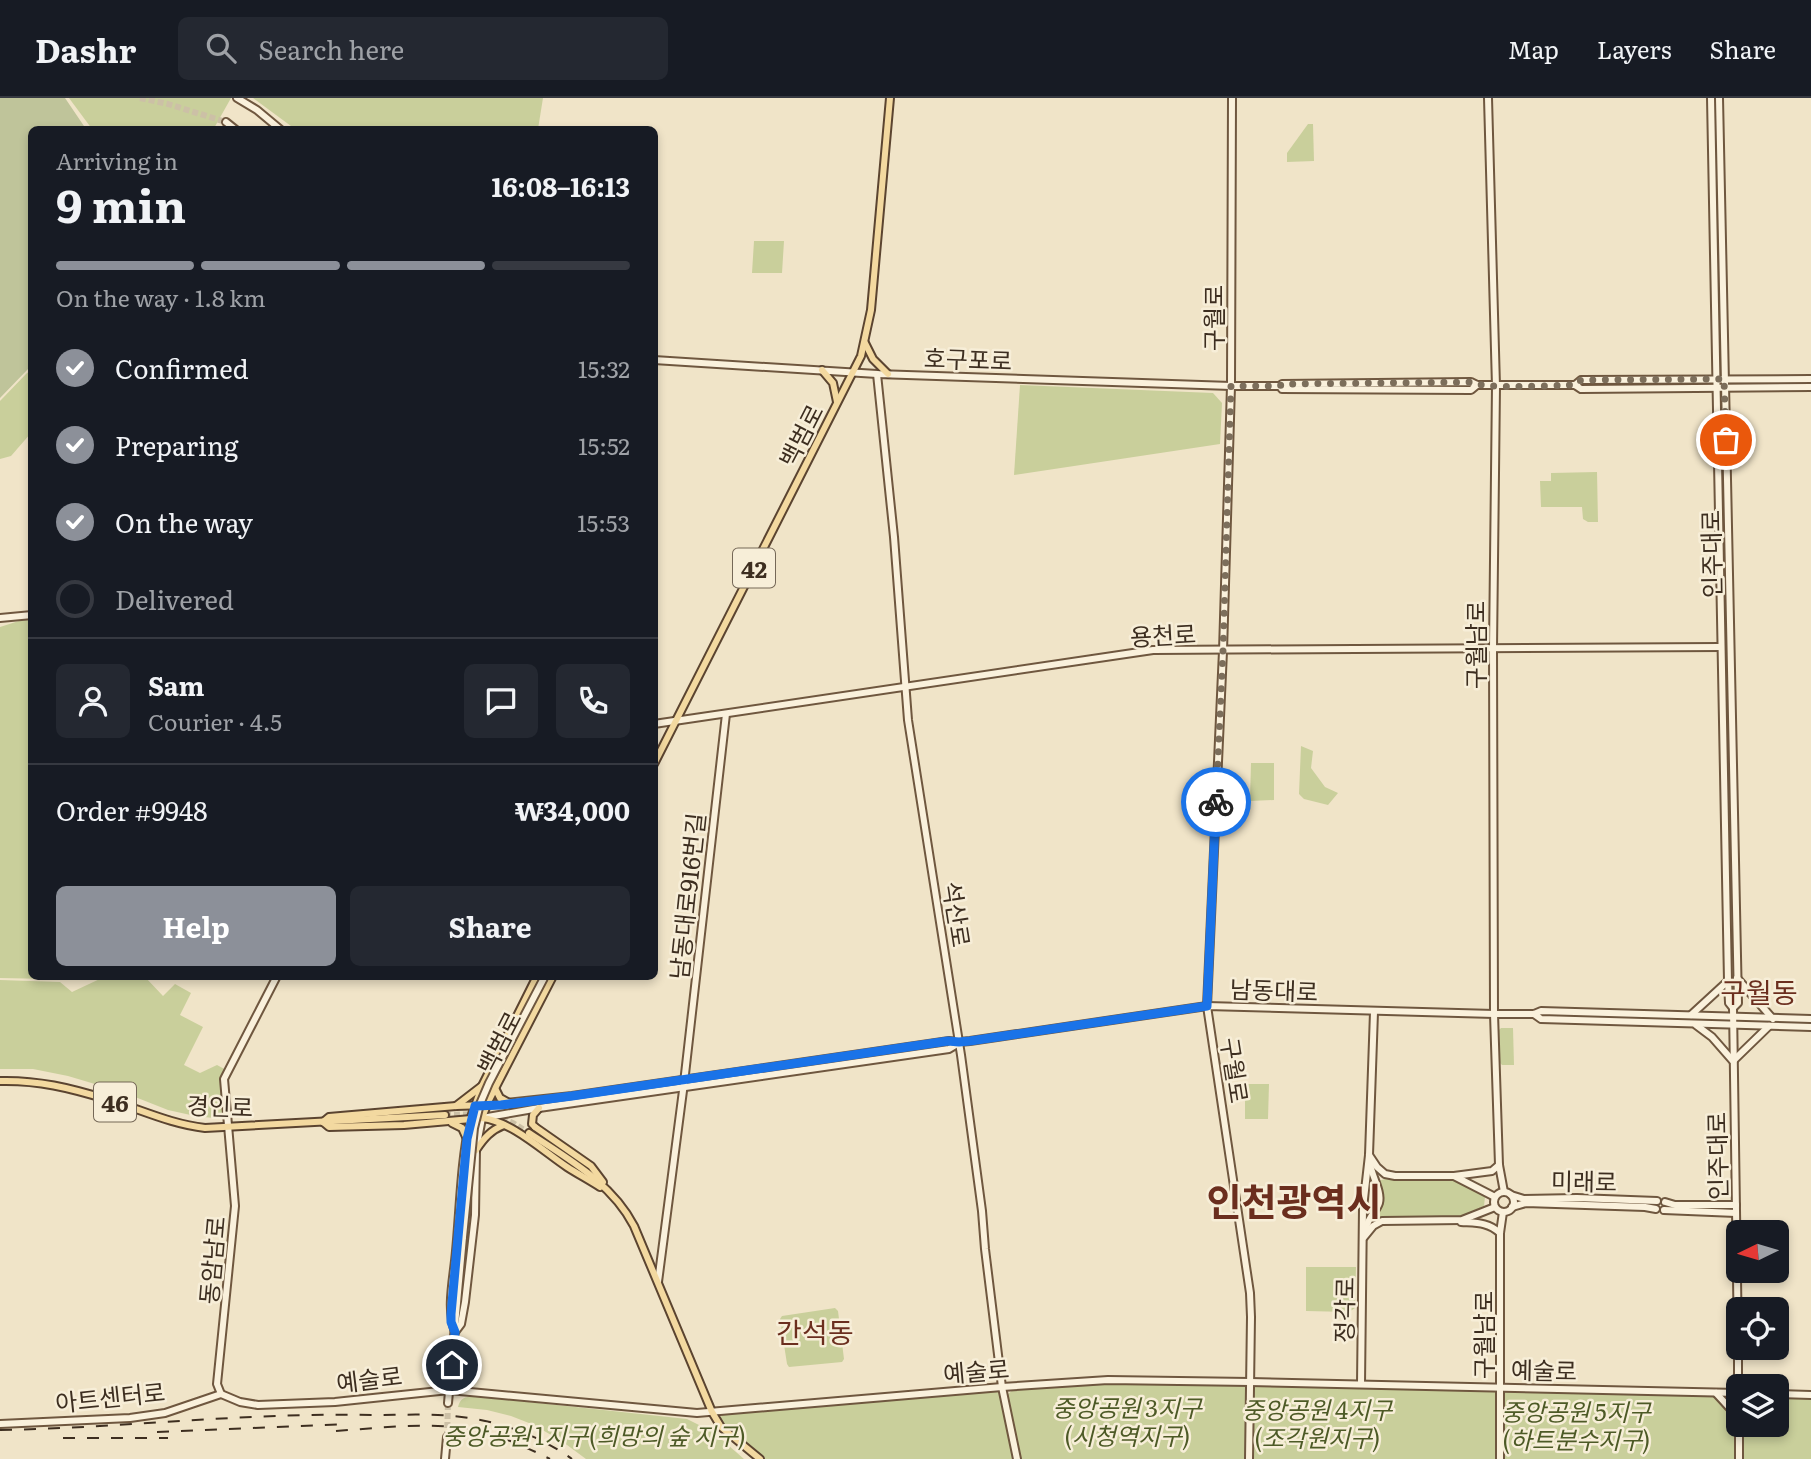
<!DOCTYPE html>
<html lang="en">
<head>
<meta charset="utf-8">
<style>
	body { margin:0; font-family:Literata,"Noto Sans KR",serif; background:#242831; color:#f1f3f6; height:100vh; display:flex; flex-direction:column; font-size:26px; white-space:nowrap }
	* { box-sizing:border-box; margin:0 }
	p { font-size:23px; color:#9ea1a6 }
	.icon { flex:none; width:38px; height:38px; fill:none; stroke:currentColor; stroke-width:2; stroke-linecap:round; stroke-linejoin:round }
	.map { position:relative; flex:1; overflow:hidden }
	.panel { position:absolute; left:28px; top:28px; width:630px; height:854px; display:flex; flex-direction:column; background:#171b24; border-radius:10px; box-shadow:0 4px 10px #0003 }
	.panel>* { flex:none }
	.needle { width:46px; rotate:265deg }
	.controls { position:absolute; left:1726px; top:1122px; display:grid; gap:14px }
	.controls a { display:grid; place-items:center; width:63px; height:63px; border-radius:10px; background:#171b24; box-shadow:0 4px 10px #0003; font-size:35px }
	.pin { position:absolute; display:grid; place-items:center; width:60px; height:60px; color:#fff; margin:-30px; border:4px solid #fff; border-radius:50%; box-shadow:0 2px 7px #0007 }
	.courier { position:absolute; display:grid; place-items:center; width:70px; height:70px; margin:-35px; border:5px solid #1a73e8; border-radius:50%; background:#fff; color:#222; box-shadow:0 2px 9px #0007 }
	.summary em { font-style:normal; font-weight:700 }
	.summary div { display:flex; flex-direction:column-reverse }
	.summary { display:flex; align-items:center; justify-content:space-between; height:119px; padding:0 28px }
	h1 { font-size:46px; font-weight:700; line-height:52px }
	.bar { display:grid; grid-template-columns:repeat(4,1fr); gap:10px 7px; align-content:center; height:84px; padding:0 28px }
	.bar i { height:9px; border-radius:5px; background:#363941 }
	.bar .active { background:#8c9099 }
	.bar p { grid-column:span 4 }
	.line { display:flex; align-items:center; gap:18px; padding:0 28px; border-top:2px solid #363941 }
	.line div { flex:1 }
	.round { display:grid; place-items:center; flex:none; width:74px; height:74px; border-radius:10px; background:#242831 }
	ol { padding:0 28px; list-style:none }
	li { display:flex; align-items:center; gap:21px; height:77px }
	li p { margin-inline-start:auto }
	li .icon { padding:7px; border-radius:50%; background:#8c9099; color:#fff; stroke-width:4 }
	li:last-child { color:#9ea1a6 }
	li i { width:38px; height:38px; border:4px solid #363941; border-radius:50% }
	.action { display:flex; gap:14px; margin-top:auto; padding:14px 28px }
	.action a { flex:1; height:80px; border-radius:10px; background:#8c9099; color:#fff; font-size:28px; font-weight:700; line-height:80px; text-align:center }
	.action a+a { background:#242831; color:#f1f3f6 }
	header { display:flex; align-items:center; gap:42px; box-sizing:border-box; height:98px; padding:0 35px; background:#171b24; border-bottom:2px solid #363941 }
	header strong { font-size:33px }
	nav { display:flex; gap:38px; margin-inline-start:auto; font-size:24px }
	.search { width:490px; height:63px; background:#242831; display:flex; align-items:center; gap:18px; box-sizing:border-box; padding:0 24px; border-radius:10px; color:#9ea1a6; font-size:26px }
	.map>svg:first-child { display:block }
</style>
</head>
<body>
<header>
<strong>Dashr</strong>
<div class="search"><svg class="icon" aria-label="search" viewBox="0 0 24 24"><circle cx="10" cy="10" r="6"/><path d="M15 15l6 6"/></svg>Search here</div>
<nav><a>Map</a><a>Layers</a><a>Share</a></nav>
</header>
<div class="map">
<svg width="1811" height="1361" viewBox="0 0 1811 1361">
	<rect width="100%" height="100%" fill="#f0e4c8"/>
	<g fill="#c9cf9b">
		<path d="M69,0H231L213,32L92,31Z"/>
		<path d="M253,0H543L538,31H295Z"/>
		<path d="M1308,26H1313L1314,63L1287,64V55Z"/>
		<path d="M754,143H784L782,175H752Z"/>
		<path d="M31,273V335L11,358L0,361V303L27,275Z"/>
		<path d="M1020,287L1213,295L1222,305L1220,346L1014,377Z"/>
		<path d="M1597,374L1598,424H1588L1583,421L1582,409H1541L1540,383H1551V375Z"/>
		<path d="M31,521L32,878L56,879L50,881L0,880V529L22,522Z"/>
		<path d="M1301,648L1313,653L1311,670L1325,689L1338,695L1328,707L1304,701L1299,696Z"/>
		<path d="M1251,665H1274V702L1250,703Z"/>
		<path d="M104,879H145L163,898L175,886L191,895L180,917L203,929L184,967L200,975L217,967L228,973L220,982L223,1021L195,1018L168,1012L125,995L68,978L33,971H0V882L60,884L72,894Z"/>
		<path d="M1501,930H1513L1514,967H1502L1500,965L1499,932Z"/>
		<path d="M1245,986H1269L1268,1021H1245Z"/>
		<path d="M1395,1078H1454L1485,1099L1484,1108L1453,1122L1388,1123L1371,1116L1378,1106L1375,1084Z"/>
		<path d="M1306,1169H1356L1355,1210L1349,1214L1306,1213Z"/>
		<path d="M835,1210L838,1213L844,1261L842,1264L789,1269L787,1266L780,1221L782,1218Z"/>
		<path d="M1099,1283L1242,1284L1249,1293L1250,1284L1738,1295V1326H1776V1296L1811,1297V1361H760L721,1329L720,1322L722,1316L731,1313L995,1289L1005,1299L1017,1288Z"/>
		<path d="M473,1298L687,1321L713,1334L744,1361H586L563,1344L534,1327L511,1318L487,1312L458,1309C460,1300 465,1299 473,1298Z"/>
	</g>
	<path fill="#bfc49a" d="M0,0H65L86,31L32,32L31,270H29L0,300Z"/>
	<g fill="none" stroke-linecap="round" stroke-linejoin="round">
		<g stroke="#ccc0a6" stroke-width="6" stroke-dasharray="6 3" stroke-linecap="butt">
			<path d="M140,0L168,6L226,24"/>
			<path d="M447,1339L448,1305"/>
		</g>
		<g stroke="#ccc0a6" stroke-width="6" stroke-dasharray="6 3" stroke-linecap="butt">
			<path d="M445,1017L475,1016"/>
			<path d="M493,1018L513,1025L529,1035"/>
		</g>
		<g stroke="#6f573f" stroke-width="10">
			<g id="secondary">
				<path d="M237,0L257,12L281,32"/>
				<path d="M1232,0L1231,288L1223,553L1207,908L1250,1195L1251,1219L1249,1361"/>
				<path d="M1488,0L1496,288L1493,550L1494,916L1499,1067L1504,1094"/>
				<path d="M1711,0L1728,883L1729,905L1733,910L1738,1247"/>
				<path d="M1719,0L1738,905L1733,910"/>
				<path d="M226,24L236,32"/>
				<path d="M654,262L877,276L1231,288H1280L1282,286L1471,284L1477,287H1575L1581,291L1811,289"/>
				<path d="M877,276L894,439L908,622L961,957L982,1113L985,1151L1002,1289L1017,1361"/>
				<path d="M1575,287L1581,282L1811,281"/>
				<path d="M1280,288L1282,291L1471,292L1477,287"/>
				<path d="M0,520L32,517"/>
				<path d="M654,626L1153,552L1721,549"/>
				<path d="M1737,880L1773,921"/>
				<path d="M1534,916L1541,921L1811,929"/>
				<path d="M1691,917L1728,883"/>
				<path d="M1696,927L1712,939L1733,963L1769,928"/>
				<path d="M487,1007L572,998L949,943L959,944L970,943L1207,908L1494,916H1534L1541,913L1811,921"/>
				<path d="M1369,1057L1377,1069L1385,1076L1395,1078H1454L1495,1099"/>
				<path d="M1454,1078L1492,1073L1499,1067"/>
				<circle cx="1504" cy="1104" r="10"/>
				<path d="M1511,1097L1524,1101L1577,1100L1657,1103"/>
				<path d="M1665,1104L1675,1107H1736"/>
				<path d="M1512,1109L1526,1105L1645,1109L1656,1111"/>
				<path d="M1664,1112L1736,1115"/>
				<path d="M1461,1124C1477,1125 1488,1124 1500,1135"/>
				<path d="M1366,1130C1369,1118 1376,1114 1379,1105C1382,1094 1372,1078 1370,1066"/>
				<path d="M1364,1139L1373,1128L1382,1123L1462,1122L1495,1109"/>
				<path d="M658,1184L684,985L726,616"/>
				<path d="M455,1234L461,1226L465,1204L475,1117L476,1052L482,1020L539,1010L949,951L959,945"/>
				<path d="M455,1234C446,1210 454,1179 456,1153C460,1111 461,1063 470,1022"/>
				<path d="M1738,1250V1288"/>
				<path d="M1361,1286L1363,1110L1369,1057L1374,914"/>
				<path d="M1716,1295L1738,1319"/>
				<path d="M221,1296L240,1304L258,1307L335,1304L449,1292L697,1315L1002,1289L1108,1282L1250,1284L1738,1295"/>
				<path d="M221,1296L217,1286L235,1108L224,981L277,878"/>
				<path d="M1776,1296L1811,1297"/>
				<path d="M448,1305L463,1139"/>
				<path d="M0,1326L130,1320L165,1315L221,1296"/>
				<path d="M1739,1326V1361"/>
				<path d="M445,1361L447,1339"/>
				<path d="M1500,1361V1135L1503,1114"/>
			</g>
		</g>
		<g stroke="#5b4430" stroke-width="10">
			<g id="primary">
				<path d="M865,245L873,261L888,276"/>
				<path d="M822,272L833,285L837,304"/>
				<path d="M654,666L861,258L871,212L890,0"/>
				<path d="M0,983C38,982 70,990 106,1001C140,1011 170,1026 205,1030L445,1017"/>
				<path d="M495,990L500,1000L511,1006"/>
				<path d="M456,1008L482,988"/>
				<path d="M482,1020L489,1002L553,878"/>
				<path d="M470,1022L482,988L537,878"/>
				<path d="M323,1024L329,1029L404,1027L482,1020C511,1023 543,1053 567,1069C578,1076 589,1082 600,1089"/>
				<path d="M323,1024L329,1019L456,1008L487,1007"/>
				<path d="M452,1025L462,1030L467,1041"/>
				<path d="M535,1029L591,1068L603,1084"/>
				<path d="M535,1029L532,1026L533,1017L539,1010"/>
				<path d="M529,1035C568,1061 612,1085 634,1128L712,1314L721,1329L760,1361"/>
				<path d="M476,1052C484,1040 491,1032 504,1027"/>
			</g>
		</g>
		<use href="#secondary" stroke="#faf1dc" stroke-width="6"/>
		<use href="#primary" stroke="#f3d9a0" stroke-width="6"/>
		<g stroke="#3d2e20" stroke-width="2" stroke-dasharray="12 12" stroke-linecap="butt">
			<path d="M0,1332C125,1330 248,1314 373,1317C405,1317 437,1315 469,1320C505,1325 543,1340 572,1361"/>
			<path d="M336,1333C379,1330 425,1324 468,1331C497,1336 524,1348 550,1361"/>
			<path d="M157,1334L346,1326"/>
			<path d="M63,1340H168"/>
		</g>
		<g stroke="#6f573f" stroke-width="10" stroke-linecap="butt">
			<path id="secondary-bridge" d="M463,1139L474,1030L480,1006L489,985L544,880"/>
		</g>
		<use href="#secondary-bridge" stroke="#faf1dc" stroke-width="6"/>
	</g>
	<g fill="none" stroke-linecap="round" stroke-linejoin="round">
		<path stroke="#7c6e5b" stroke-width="7" stroke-dasharray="0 12.6" d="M1216,704L1223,553L1231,288H1280L1282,286L1471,284C1487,292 1553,287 1575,287L1581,282L1724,281L1726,342"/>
		<path stroke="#1a73e8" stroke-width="9" d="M452,1267L455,1234L451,1224V1216L467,1041L475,1008L501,1007L572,998L948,943L959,944L970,943L1207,908L1216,704"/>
	</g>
	<g text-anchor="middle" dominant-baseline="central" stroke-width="5" stroke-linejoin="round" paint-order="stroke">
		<g fill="#f7eed8" stroke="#756857" stroke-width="2">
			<rect x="733" y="450.5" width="42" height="39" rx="5"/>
			<rect x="94" y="984.5" width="42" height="39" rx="5"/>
		</g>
		<g font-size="23" font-weight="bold" fill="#3d2e20">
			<text x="754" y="470">42</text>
			<text x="115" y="1004">46</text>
		</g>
		<g font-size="24" fill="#3d2e20" stroke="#f7eed8">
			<text transform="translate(1212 220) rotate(-90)">구월로</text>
			<text transform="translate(968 260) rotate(2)">호구포로</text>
			<text transform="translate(800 337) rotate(-63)">백범로</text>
			<text transform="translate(1710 456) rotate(-91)">인주대로</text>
			<text transform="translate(1163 536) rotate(-3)">용천로</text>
			<text transform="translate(1474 547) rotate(-90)">구월남로</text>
			<text transform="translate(686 798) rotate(-84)">남동대로916번길</text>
			<text transform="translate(958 816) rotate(81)">석산로</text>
			<text transform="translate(1274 891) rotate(2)">남동대로</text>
			<text transform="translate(498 944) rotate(-63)">백범로</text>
			<text transform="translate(1236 972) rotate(81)">구월로</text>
			<text transform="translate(220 1007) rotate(2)">경인로</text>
			<text transform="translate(1716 1058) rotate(-91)">인주대로</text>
			<text transform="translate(1584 1082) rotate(1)">미래로</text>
			<text transform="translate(211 1162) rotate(-85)">동암남로</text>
			<text transform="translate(1343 1212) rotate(-89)">정각로</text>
			<text transform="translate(1482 1237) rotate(-90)">구월남로</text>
			<text transform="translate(1544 1271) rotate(1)">예술로</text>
			<text transform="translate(976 1272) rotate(-5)">예술로</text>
			<text transform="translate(369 1280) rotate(-7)">예술로</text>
			<text transform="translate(110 1298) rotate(-6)">아트센터로</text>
		</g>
		<g font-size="24" font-style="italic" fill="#4d5a26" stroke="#f7eed8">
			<text x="1127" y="1308">중앙공원 3지구<tspan x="1127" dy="28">(시청역지구)</tspan></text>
			<text x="1317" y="1310">중앙공원 4지구<tspan x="1317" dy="28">(조각원지구)</tspan></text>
			<text x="1576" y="1312">중앙공원 5지구<tspan x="1576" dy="28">(하트분수지구)</tspan></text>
			<text x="594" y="1336">중앙공원 1지구(희망의 숲 지구)</text>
		</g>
		<g font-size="28" fill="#6b2e1e" stroke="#f7eed8">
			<text x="1759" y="893">구월동</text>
			<text x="815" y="1233">간석동</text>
		</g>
		<g font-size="38" font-weight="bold" fill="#6b2e1e" stroke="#f7eed8">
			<text x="1294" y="1101">인천광역시</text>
		</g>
	</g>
</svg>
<div class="controls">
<a><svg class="needle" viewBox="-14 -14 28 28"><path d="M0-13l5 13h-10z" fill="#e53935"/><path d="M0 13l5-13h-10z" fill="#9ea1a6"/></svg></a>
<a><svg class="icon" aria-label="locate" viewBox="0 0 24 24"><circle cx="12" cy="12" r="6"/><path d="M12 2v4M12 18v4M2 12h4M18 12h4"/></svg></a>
<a><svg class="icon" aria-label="layers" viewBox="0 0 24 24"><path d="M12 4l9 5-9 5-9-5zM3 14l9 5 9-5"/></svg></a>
</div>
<div class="pin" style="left:1726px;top:342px;background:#ea580c"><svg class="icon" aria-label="bag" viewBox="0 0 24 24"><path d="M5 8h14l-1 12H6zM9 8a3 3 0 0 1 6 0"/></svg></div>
<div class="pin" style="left:452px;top:1267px;background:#1f2937"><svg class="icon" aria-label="home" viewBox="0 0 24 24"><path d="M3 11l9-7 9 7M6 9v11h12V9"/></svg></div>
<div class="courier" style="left:1216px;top:704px"><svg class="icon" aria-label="bike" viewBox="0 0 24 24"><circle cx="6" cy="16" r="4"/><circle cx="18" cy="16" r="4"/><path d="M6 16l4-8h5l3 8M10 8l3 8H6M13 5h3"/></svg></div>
<section class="panel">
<div class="summary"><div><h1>9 min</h1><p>Arriving in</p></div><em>16:08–16:13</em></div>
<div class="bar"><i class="active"></i><i class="active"></i><i class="active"></i><i></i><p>On the way · 1.8 km</p></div>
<ol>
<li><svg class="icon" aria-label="check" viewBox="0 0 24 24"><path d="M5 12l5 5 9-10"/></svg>Confirmed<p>15:32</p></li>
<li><svg class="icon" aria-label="check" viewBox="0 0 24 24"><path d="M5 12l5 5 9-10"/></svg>Preparing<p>15:52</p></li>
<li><svg class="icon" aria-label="check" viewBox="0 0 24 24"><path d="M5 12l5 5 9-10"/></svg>On the way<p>15:53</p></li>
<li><i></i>Delivered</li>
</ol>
<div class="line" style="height:126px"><a class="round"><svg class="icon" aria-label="person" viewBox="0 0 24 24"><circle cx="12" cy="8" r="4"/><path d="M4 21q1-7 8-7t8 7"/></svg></a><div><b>Sam</b><p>Courier · 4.5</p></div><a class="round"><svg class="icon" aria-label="chat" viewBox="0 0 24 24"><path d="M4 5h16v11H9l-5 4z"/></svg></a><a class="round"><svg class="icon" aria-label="phone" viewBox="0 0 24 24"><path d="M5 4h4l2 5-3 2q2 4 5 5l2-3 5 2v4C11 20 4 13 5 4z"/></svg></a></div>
<div class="line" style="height:91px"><div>Order #9948</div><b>₩34,000</b></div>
<div class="action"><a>Help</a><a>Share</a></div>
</section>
</div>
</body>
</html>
